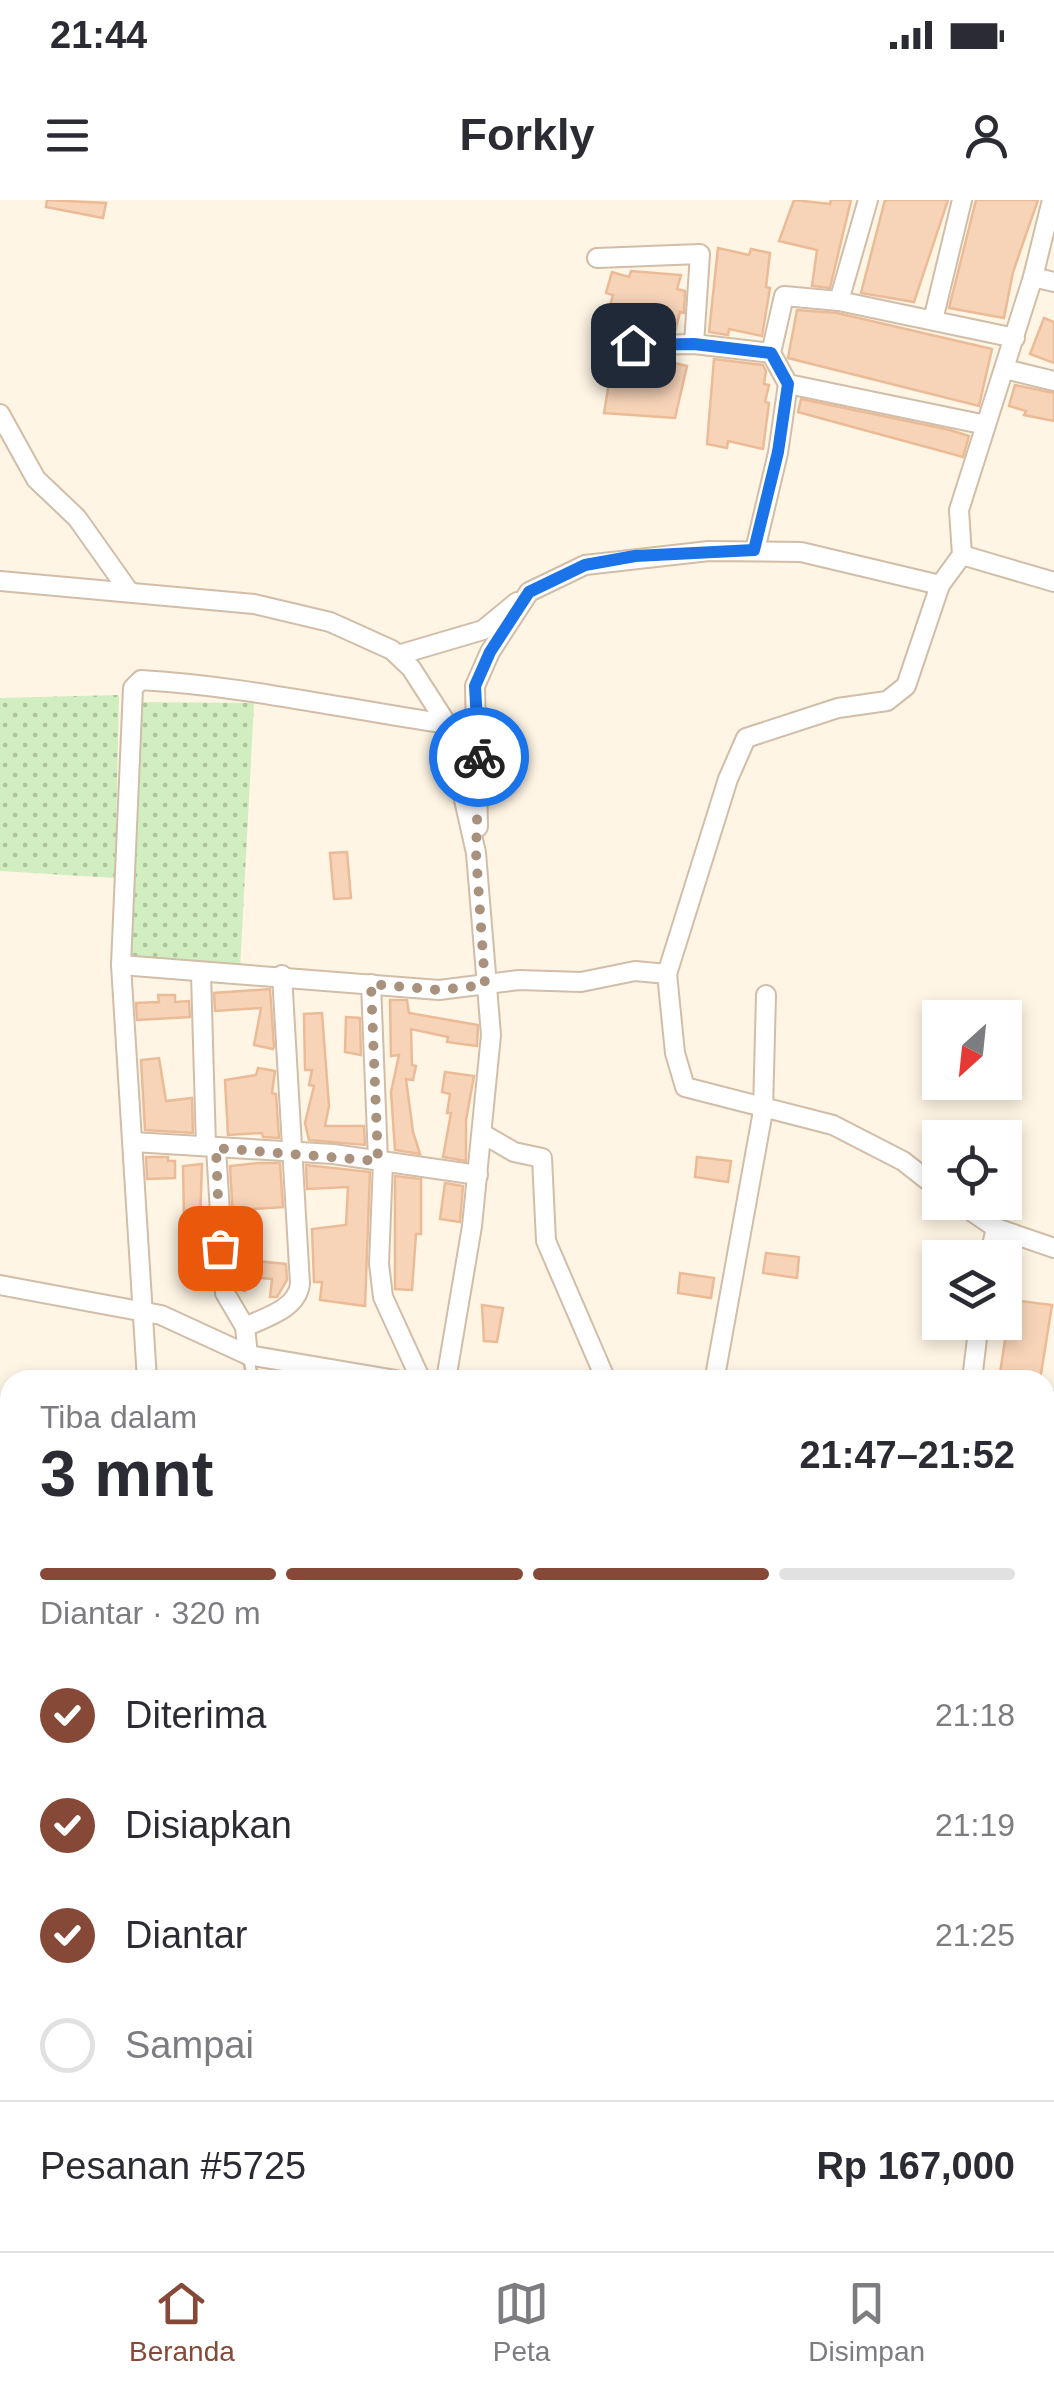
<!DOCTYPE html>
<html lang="id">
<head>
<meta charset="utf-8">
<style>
	body { margin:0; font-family:Arial,sans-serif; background:#f7f7f7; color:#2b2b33; height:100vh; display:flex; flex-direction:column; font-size:38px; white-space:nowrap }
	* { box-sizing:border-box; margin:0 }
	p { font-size:32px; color:#7c7c81 }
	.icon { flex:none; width:55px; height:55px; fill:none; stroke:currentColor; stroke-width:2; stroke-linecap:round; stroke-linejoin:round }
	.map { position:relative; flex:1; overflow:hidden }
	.panel { position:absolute; left:0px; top:1170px; width:1055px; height:882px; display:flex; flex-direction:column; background:#fff; border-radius:30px 30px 0 0; box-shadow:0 5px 15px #0003 }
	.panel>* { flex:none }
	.needle { width:65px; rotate:207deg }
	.fabs { position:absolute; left:922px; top:800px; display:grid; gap:20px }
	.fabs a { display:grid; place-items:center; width:100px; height:100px; border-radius:0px; background:#fff; box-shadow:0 5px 15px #0003; font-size:50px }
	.pin { position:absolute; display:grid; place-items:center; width:85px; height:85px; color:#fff; margin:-42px; border-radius:20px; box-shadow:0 5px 15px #0006 }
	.courier { position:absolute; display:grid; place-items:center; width:100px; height:100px; margin:-50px; border:8px solid #1a73e8; border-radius:50%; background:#fff; color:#222; box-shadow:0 2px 12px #0007 }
	.summary em { font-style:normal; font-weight:700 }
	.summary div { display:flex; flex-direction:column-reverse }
	.summary { display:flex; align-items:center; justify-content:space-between; height:170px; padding:0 40px }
	h1 { font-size:65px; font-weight:700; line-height:75px }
	.bar { display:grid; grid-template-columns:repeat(4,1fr); gap:15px 10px; align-content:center; height:120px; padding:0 40px }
	.bar i { height:12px; border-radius:8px; background:#e1e1e2 }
	.bar .on { background:#864937 }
	.bar p { grid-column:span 4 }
	.line { display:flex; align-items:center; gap:25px; padding:0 40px; border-top:2px solid #e1e1e2 }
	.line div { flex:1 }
	ol { padding:0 40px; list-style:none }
	li { display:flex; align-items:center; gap:30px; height:110px }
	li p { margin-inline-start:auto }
	li .icon { padding:10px; border-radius:50%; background:#864937; color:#fff; stroke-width:4 }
	li:last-child { color:#7c7c81 }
	li i { width:55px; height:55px; border:5px solid #e1e1e2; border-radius:50% }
	.status { display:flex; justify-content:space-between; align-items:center; height:70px; padding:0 50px; background:#fff; direction:ltr }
	.status svg { height:28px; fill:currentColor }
	header { display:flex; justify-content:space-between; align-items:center; height:130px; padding:0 40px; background:#fff; font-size:45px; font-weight:700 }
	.tab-bar { display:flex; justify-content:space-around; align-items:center; height:140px; border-top:2px solid #e1e1e2; background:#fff; font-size:28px; color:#7c7c81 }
	.tab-bar a { display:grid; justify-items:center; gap:5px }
	.tab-bar .on { color:#864937 }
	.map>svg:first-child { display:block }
</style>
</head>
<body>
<div class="status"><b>21:44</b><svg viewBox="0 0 49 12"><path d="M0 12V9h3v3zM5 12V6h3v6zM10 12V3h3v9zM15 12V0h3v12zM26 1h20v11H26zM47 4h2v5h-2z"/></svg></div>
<header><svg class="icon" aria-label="menu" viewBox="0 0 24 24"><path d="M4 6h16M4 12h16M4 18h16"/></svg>Forkly<svg class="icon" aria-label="person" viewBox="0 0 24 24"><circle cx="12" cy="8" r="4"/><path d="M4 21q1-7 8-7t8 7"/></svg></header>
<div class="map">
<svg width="1054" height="2051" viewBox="0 0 1054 2051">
	<defs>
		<pattern id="grass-dots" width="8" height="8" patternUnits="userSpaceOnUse" patternTransform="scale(2.5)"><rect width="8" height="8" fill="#d1eec0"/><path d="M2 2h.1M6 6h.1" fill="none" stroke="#afc49e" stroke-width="1.8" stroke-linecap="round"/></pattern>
	</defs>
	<rect width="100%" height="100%" fill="#fef5e4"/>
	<g fill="url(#grass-dots)">
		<path d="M119,495L115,678L0,671V498Z"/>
		<path d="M138,502L254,503L240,769L129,760Z"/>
	</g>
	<g fill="#f7d4b8" stroke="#ebbb97" stroke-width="2.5">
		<path d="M47,0L106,3L103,18L46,7Z"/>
		<path d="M794,0L830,4L831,0H851L830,88L812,86L817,50L779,41Z"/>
		<path d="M885,0H948L914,102L861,93Z"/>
		<path d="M976,0H1038L1013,72L1004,118L949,108Z"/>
		<path d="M718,48L749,55L751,49L770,53L766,87L770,88L762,136L729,129L728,135L709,132Z"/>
		<path d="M631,71L681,75L677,89L685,91L684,113L680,112L675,132L603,130L613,95L606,93L612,72L629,77Z"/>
		<path d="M797,110L837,113L992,149L979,206L788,158Z"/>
		<path d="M1044,118L1054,122V163L1030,154Z"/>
		<path d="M667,157L666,161L687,166L675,218L604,213L613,158Z"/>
		<path d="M714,159L763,165L766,171L764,184L769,185L765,202L769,203L763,249L728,241L727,248L707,244Z"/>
		<path d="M1015,185L1054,193V221L1024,215L1026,211L1009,206Z"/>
		<path d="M801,199L950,230L969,236L963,257L798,212Z"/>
		<path d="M347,652L351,698L334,699L330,653Z"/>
		<path d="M270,789L274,847L273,849L254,845L261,808L215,811L214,793Z"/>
		<path d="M158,795H175V802L189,801L190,817L137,820L136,803L159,802Z"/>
		<path d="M390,800H407L409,813L478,825L477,846L447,842L448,837L411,829L412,865L416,866L413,880L406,879L413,932L420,954L395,950L391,892L399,855L391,856Z"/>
		<path d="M322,813L329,906L325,926H364L365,945L309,940L305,923L314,886L309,885L312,870H305L304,814Z"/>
		<path d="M346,817L360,818L361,855L345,852Z"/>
		<path d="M159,858L166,901L192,898L193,933L145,930L141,860Z"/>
		<path d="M258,868L275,871L272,893L276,894L279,938L263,937L262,933L228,935L225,880L256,875Z"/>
		<path d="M445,872L474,876L466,920V961L443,957L451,913H447L450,894L442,892Z"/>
		<path d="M146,957H168V961H175V978L147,979Z"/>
		<path d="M697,957L731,961L728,982L695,977Z"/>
		<path d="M258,963H280L283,1007L254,1009L257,1061L286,1064L287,1080L277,1097H270L272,1079L246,1077L245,1091L237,1089L230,966Z"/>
		<path d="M202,964L200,1021L184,1019L183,966Z"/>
		<path d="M306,965L370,972L365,1106L320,1100L322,1082H314L312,1029L346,1025L348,987L307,989Z"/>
		<path d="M395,976L421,979V1034H416L412,1090L395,1089Z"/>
		<path d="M445,983L463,986L460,1022L440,1019Z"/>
		<path d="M766,1053L799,1057L797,1078L763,1073Z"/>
		<path d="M680,1073L714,1078L711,1098L678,1093Z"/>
		<path d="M1011,1100L1052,1105L1040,1180H999Z"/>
		<path d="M482,1105L503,1108L497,1142L484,1141Z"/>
	</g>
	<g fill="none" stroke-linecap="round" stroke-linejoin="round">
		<g stroke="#d1bda8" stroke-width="14">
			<path id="lane" d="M248,1155L253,1180"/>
		</g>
		<g stroke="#d1bda8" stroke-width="22">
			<g id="street">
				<path d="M1052,0L1033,77L959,310L962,355L1054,382"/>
				<path d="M597,58L700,54L694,144"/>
				<path d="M1033,77L1054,82"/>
				<path d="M839,101L868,0"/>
				<path d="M933,120L962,0"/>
				<path d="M602,146L694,144L771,153"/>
				<path d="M1005,169L1054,181"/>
				<path d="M0,214L36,279L77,318L128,390"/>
				<path d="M986,225L788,184L771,153L784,96L839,101L1015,138"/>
				<path d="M755,350L778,253L788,184"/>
				<path d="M0,381L254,404L330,422L392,450L411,468L447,524L476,653L491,835L472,1026L446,1180"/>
				<path d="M398,455L483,430L517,402"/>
				<path d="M478,627L475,486L490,452L529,392L585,365L709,351L801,352L940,385L962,355"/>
				<path d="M121,765L439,790L519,780L581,782L635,771L667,774L675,853L685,887L833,925L903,961L940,990"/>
				<path d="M201,774L206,946"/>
				<path d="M667,774L728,579L746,538L838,508L887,501L906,486L940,385"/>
				<path d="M371,784L378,961"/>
				<path d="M483,934L514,952L542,958L546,1041L606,1180"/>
				<path d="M133,942L333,954L478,975"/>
				<path d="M216,948L225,1093L245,1127"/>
				<path d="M383,962L379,1064L383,1097L421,1180"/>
				<path d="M958,1002L996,1028L1054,1048"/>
				<path d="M989,1058L996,1028"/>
				<path d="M0,1085L161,1115L248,1155L396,1180"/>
				<path d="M248,1155L245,1127C266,1117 297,1109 300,1084L282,775"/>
				<path d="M147,1180L121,765L133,488L141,480C244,486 345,509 447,524"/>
				<path d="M720,1180L716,1171L763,911L766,795"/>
				<path d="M972,1180L979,1122"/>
				<path d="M1054,1201V1219"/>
				<path d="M1045,1250L1054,1244"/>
				<path d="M0,1353H10"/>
				<path d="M1045,1367L1054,1366"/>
				<path d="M809,2043L928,2051"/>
			</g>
		</g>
		<g stroke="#d7bfa8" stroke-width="30">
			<g id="secondary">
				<path d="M0,1959L10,1960"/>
				<path d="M807,2042L808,2051"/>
			</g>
		</g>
		<path stroke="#dcb79b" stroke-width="2.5" stroke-dasharray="2.5 8" stroke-linecap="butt" d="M1045,1574L1054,1579"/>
		<use href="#lane" stroke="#fff" stroke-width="9"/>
		<use href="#street" stroke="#fff" stroke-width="18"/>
		<use href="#secondary" stroke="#fff" stroke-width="25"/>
	</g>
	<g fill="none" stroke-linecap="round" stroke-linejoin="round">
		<path stroke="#a8917d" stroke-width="10" stroke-dasharray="0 18" d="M220,1048L216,948L378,961L371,784L439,790L485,785L476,653L479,557"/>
		<path stroke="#1a73e8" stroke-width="12" d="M479,557L475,486L490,452L529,392L585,365L635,356L754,350L778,252L788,184L771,153L694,144L633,145"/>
	</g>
</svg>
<div class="fabs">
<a><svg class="needle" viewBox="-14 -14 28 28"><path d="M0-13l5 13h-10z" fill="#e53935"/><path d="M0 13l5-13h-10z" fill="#7c7c81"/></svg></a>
<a><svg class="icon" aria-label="locate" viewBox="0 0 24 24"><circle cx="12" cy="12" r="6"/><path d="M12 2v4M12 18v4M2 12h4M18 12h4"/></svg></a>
<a><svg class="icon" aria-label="layers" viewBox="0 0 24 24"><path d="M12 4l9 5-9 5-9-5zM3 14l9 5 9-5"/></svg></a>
</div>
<div class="pin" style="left:220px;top:1048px;background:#ea580c"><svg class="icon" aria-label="bag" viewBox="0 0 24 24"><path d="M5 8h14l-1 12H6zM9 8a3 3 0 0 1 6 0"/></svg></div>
<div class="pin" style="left:633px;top:145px;background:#1f2937"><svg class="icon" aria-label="home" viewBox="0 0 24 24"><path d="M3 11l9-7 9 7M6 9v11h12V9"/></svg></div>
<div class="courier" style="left:479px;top:557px"><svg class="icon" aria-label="bike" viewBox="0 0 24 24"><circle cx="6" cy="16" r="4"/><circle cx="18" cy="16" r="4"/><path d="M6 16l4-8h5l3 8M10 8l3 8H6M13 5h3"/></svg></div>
<section class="panel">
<div class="summary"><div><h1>3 mnt</h1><p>Tiba dalam</p></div><em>21:47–21:52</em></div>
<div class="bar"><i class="on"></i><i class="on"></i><i class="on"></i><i></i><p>Diantar · 320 m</p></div>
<ol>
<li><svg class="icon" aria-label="check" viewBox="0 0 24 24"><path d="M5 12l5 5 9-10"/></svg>Diterima<p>21:18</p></li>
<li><svg class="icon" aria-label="check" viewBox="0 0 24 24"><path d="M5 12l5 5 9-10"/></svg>Disiapkan<p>21:19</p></li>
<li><svg class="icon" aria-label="check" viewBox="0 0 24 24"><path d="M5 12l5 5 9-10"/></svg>Diantar<p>21:25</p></li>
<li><i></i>Sampai</li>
</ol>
<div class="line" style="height:130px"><div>Pesanan #5725</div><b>Rp 167,000</b></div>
</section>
</div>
<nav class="tab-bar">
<a class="on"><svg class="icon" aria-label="home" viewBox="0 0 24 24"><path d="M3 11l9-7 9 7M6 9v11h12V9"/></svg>Beranda</a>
<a><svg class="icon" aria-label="map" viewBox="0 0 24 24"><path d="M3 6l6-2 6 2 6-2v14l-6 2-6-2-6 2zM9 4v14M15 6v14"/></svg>Peta</a>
<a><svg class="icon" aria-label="saved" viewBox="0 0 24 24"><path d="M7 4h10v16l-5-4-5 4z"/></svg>Disimpan</a>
</nav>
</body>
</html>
